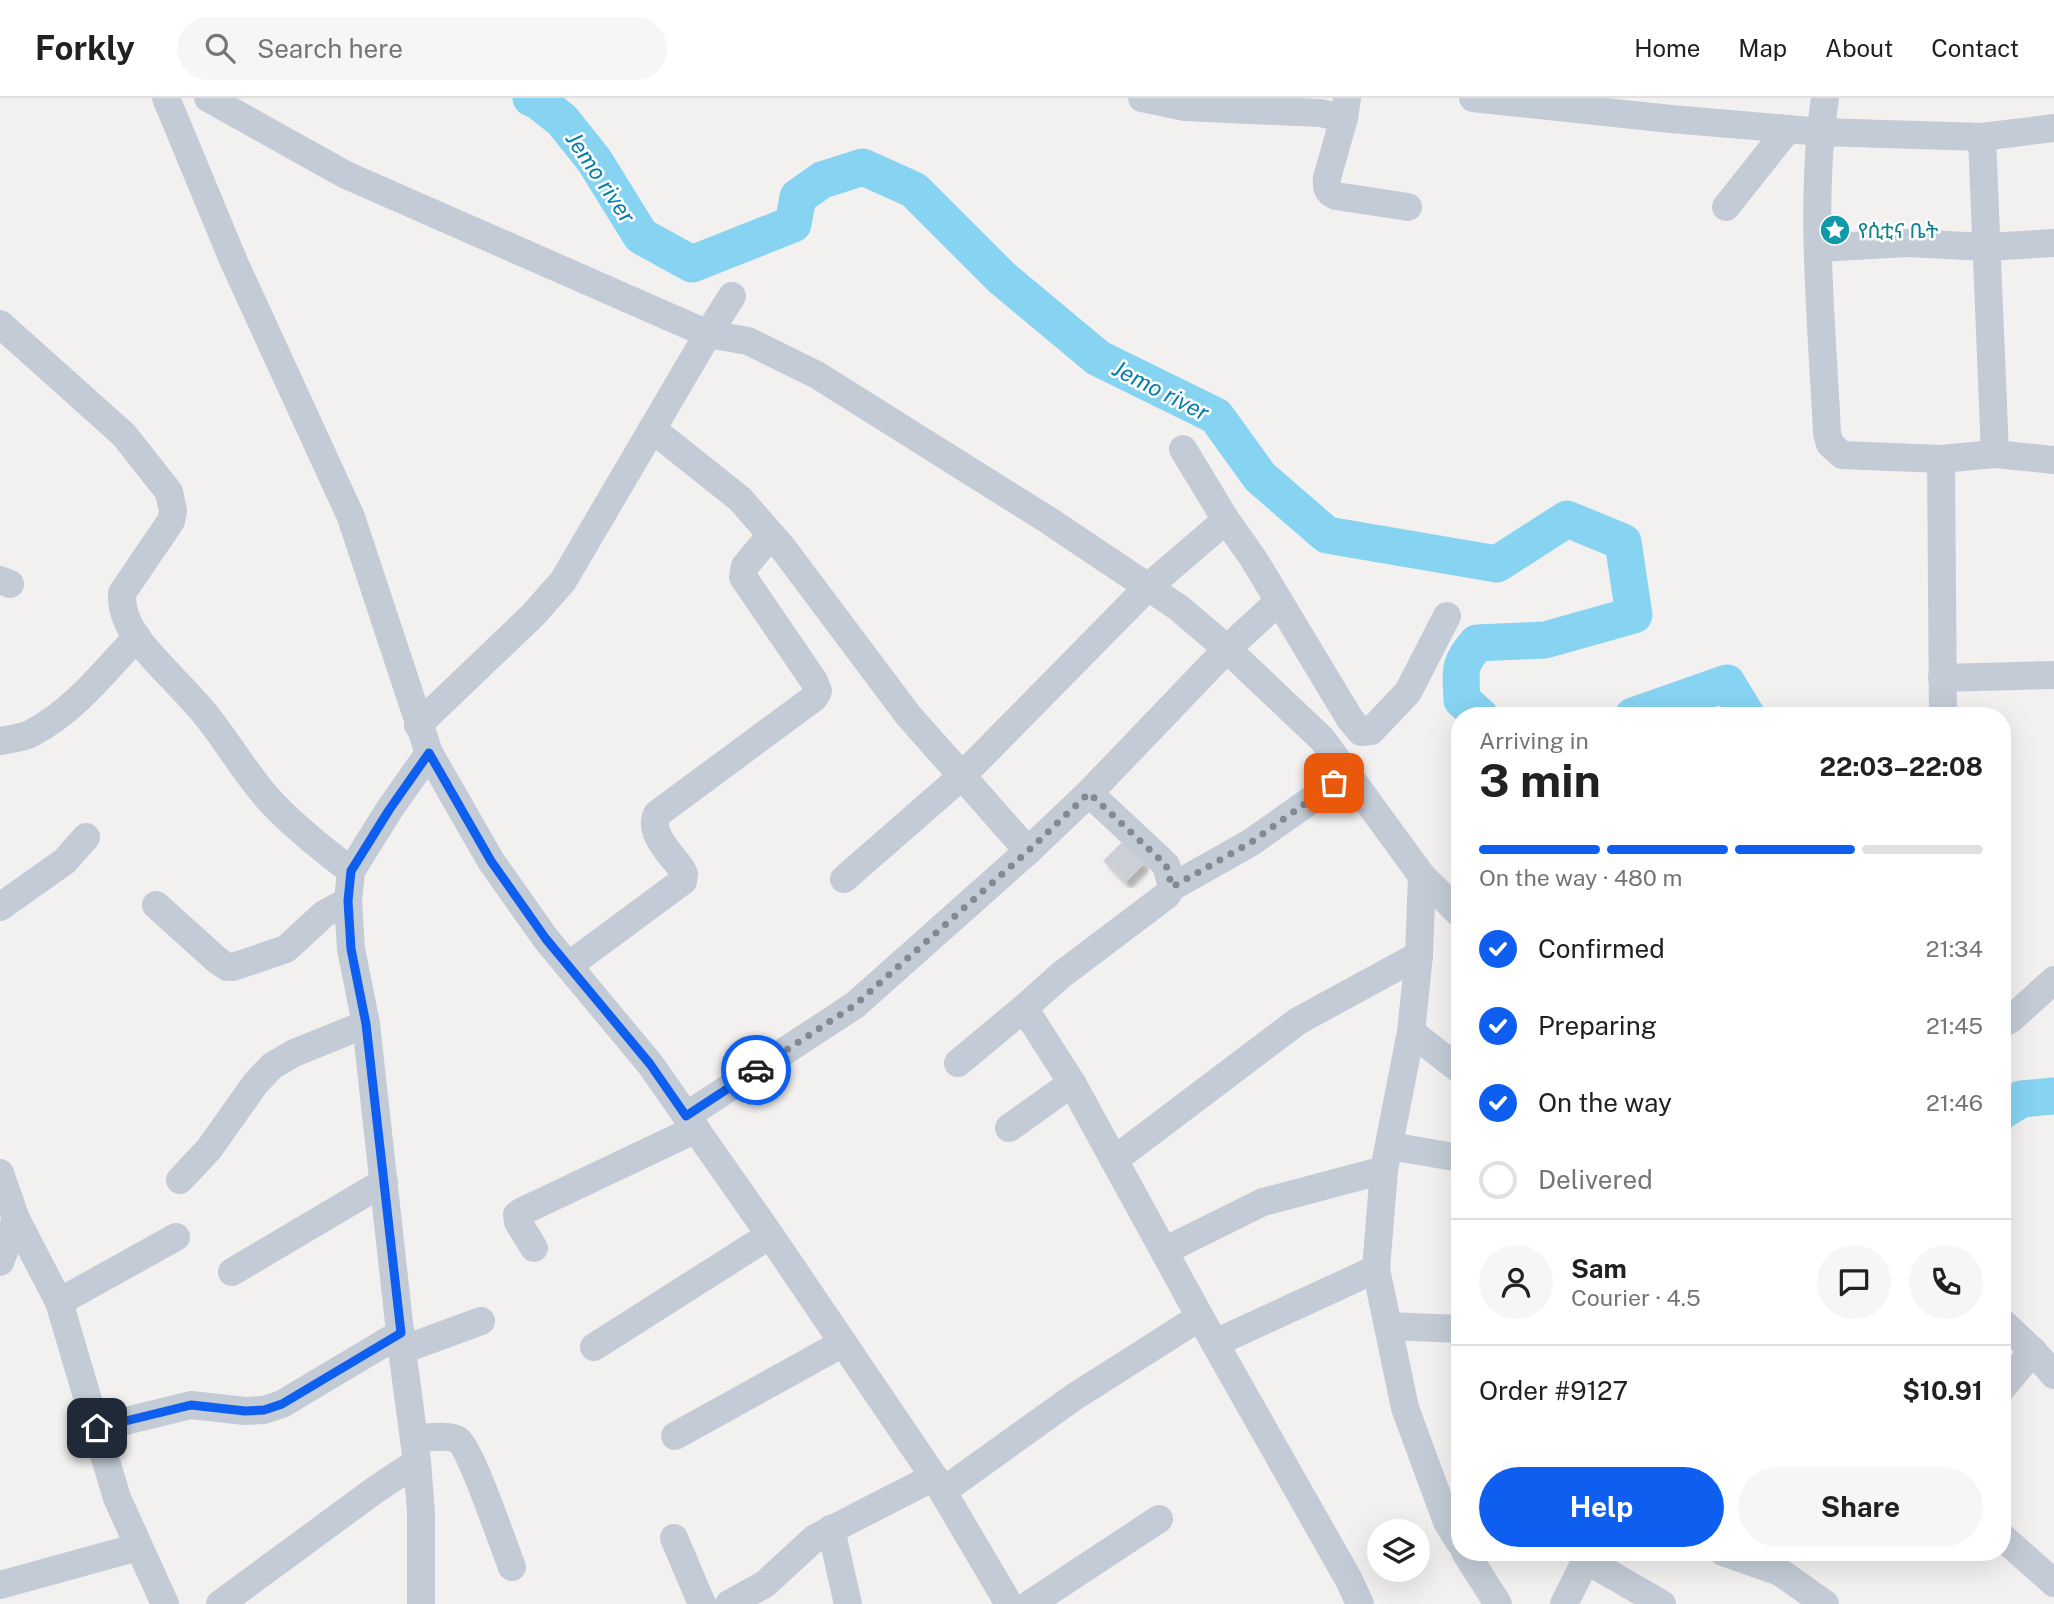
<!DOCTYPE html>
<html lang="en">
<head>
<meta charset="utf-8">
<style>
	body { margin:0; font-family:"Public Sans","Noto Sans Ethiopic",sans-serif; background:#f6f6f6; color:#202124; height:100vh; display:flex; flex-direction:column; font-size:26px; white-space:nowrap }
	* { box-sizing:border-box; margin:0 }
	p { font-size:23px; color:#757577 }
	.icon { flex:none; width:38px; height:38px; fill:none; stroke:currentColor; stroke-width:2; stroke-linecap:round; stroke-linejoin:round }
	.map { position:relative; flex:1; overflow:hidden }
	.panel { position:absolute; left:1451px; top:609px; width:560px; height:854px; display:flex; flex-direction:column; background:#fff; border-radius:28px; box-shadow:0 7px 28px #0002 }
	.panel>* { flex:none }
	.controls { position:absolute; left:1367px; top:1421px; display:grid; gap:14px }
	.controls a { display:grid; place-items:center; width:63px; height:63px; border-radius:50%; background:#fff; box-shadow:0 7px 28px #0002; font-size:35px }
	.pin { position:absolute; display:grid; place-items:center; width:60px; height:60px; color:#fff; margin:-30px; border-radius:14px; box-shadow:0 4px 10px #0006 }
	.courier { position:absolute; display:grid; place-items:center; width:70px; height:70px; margin:-35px; border:5px solid #0e5fef; border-radius:50%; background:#fff; color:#222; box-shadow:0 2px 9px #0007 }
	.overview em { font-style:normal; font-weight:700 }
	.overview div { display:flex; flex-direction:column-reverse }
	.overview { display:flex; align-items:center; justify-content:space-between; height:119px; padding:0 28px }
	h1 { font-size:46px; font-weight:700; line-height:52px }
	.bar { display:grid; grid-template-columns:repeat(4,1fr); gap:10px 7px; align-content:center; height:84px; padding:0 28px }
	.bar i { height:9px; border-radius:5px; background:#e0e0e0 }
	.bar .active { background:#0e5fef }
	.bar p { grid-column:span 4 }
	.line { display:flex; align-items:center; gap:18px; padding:0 28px; border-top:2px solid #e0e0e0 }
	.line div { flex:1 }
	.round { display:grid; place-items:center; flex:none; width:74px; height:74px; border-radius:37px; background:#f6f6f6 }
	ol { padding:0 28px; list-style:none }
	li { display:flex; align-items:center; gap:21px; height:77px }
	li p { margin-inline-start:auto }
	li .icon { padding:7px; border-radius:50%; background:#0e5fef; color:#fff; stroke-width:4 }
	li:last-child { color:#757577 }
	li i { width:38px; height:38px; border:4px solid #e0e0e0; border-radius:50% }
	.action { display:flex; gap:14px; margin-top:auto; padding:14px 28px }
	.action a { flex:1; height:80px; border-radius:42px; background:#0e5fef; color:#fff; font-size:28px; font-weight:700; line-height:80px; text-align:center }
	.action a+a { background:#f6f6f6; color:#202124 }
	header { display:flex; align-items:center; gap:42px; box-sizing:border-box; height:98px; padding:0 35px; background:#fff; border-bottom:2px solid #e0e0e0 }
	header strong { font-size:33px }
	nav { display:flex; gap:38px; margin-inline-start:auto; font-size:24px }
	.search { width:490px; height:63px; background:#f6f6f6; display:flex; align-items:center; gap:18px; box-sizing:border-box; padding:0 24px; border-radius:38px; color:#757577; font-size:26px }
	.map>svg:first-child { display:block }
</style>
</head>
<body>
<header>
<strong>Forkly</strong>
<div class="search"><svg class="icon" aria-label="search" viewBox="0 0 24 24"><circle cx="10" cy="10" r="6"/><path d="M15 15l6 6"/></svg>Search here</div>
<nav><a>Home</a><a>Map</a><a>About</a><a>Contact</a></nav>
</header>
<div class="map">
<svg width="2054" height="1506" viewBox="0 0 2054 1506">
	<defs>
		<filter id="shadow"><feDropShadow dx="6" dy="6" stdDeviation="2" flood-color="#0004"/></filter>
	</defs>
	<rect width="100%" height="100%" fill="#f3f0f0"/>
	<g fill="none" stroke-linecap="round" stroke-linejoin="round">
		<g stroke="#87d3f2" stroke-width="37">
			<path d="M531,0L538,3L562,22L594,62L641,138L692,166L793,126L798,99L822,82L863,69L914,92L1002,180L1098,260L1216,318L1260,379L1327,437L1497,466L1567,421L1623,444L1634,517L1545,542L1477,545C1457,568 1461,573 1462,602L1480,618"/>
			<path d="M1633,618L1727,585L1747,618"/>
			<path d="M2002,1013L2021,1001L2054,998"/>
		</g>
	</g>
	<path fill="#cccfd5" filter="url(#shadow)" d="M1122,744L1144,766L1125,785L1103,763Z"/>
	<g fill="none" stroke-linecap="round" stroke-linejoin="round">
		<g stroke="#c3cbd6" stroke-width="28">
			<path d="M166,0L234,164L351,419L429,655L491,763L546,841L650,966L770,1137L934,1379L1009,1506"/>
			<path d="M208,0L346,77L708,236L748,243L817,277L1048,422L1148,489L1179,510L1227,551L1089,695L1028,753L855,907L686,1018"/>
			<path d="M1142,0L1185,9L1320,15L1344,20"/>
			<path d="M1347,0L1344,20L1327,80C1326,90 1327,94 1336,98L1408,109"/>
			<path d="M1473,0L1671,21L1788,31"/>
			<path d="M1825,0C1809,107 1822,227 1827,335L1830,346L1842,357L1941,361L1995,356L2054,362"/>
			<path d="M1982,39L1995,356"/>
			<path d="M1726,109L1788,31L1820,34L1982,39L2054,30"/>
			<path d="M1819,150L1907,145L1987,149L2054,145"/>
			<path d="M0,226L124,337L169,394L173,413L171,423L122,495C121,512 127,526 137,540C157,567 184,590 205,616C229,645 247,679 273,706C297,731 324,752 351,773"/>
			<path d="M652,331L740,401L782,449L908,617L962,678L1148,489L1226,422"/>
			<path d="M1183,351L1226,422L1253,460L1350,621L1361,634L1371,633L1408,594L1447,518"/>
			<path d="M1941,361L1943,618"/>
			<path d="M0,482L10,486"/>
			<path d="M1279,503L1227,551L1322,641L1422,778"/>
			<path d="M1942,580L2054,577"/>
			<path d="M418,627L533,517L563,483L708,236L732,198"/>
			<path d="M0,643C10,641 23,640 32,635C74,613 105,573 137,539"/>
			<path d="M1089,695L1166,767L1172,789L1167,797L1061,877L1024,910L1072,985L1200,1219L1349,1482L1360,1506"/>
			<path d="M844,781L962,678L1028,753"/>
			<path d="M1172,789L1250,745L1348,676"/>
			<path d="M156,807L217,862L227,869H233L286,851L324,816L348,803"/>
			<path d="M0,809L65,763L86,739"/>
			<path d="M568,868L683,783L684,776L681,770C670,755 648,735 657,716L814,600L818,593L814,583L743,479L745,468L771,437"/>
			<path d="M2002,926L2011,921L2054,882"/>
			<path d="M1411,934L1460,972"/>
			<path d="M958,965L1024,910"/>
			<path d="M1009,1030L1072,985"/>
			<path d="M1390,1048L1460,1060"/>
			<path d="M1114,1062L1298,923L1419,857"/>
			<path d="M0,1075L16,1121L59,1204L117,1400L165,1506"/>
			<path d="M180,1082L209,1051L255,986L272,968L294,955L366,926"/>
			<path d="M534,1150L518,1124L517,1117L521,1114L696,1031"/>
			<path d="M1164,1153L1263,1104L1384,1072"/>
			<path d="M0,1164L16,1121"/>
			<path d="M1376,1171L1384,1072L1411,934L1419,857L1422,778L1460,816"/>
			<path d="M232,1174L384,1084"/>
			<path d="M59,1204L176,1139"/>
			<path d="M2002,1224L2033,1253L2054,1277"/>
			<path d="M1388,1228L1460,1231"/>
			<path d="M1215,1245L1376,1171L1405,1310L1447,1424L1460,1445"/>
			<path d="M594,1249L770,1137"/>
			<path d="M402,1252L481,1223"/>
			<path d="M2002,1290L2033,1253"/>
			<path d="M97,1330L191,1307L245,1313L264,1312L282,1306L401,1235"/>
			<path d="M675,1338L843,1245"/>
			<path d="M414,1340C426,1340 448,1336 458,1342C471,1351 504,1449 512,1469"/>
			<path d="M943,1393L1074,1299L1200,1219"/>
			<path d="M831,1431L848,1506"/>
			<path d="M2002,1439L2054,1485"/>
			<path d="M674,1440L702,1506"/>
			<path d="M1465,1454L1498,1506"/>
			<path d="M1723,1454L1780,1474L1825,1506"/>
			<path d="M0,1487L138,1449"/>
			<path d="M220,1506L375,1392L417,1364"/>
			<path d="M421,1506V1414L417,1364L402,1252L366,926L351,851L348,803L351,773L389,712L429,655"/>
			<path d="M729,1506L765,1486L815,1440L934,1379"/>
			<path d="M1030,1506L1159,1421"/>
			<path d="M1564,1506L1586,1462L1662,1506"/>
		</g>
	</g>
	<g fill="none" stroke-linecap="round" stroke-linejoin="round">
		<path stroke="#838992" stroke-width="7" stroke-dasharray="0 12.6" d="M756,972L855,907L1028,753L1089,695L1166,767L1172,789L1250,745L1334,685"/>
		<path stroke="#0e5fef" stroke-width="9" d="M97,1330L191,1307L245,1313L264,1312L282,1306L401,1235L366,926L351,851L348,803L351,773L389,712L429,655L491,763L546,841L650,966L686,1018L756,972"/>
	</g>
	<defs>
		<g id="sight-disc" transform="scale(1.575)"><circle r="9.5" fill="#0f9aa8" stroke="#fff"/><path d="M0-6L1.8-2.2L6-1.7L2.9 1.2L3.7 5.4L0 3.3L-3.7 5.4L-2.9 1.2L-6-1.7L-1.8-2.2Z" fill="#fff"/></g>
	</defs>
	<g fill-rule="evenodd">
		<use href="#sight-disc" x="1835" y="132"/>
	</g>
	<g text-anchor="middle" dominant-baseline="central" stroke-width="5" stroke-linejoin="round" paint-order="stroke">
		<g font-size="21" fill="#0d838f" stroke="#fff" text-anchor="start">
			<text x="1858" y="132">የሲቲና ቤት</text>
		</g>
		<g font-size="23" font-style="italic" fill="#057dad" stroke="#fff">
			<text transform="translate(601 79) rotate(56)">Jemo river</text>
			<text transform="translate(1161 292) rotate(27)">Jemo river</text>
		</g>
	</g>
</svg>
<div class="controls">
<a><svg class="icon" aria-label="layers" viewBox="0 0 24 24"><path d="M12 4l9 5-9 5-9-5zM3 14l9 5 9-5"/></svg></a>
</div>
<div class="pin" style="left:1334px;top:685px;background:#ea580c"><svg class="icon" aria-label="bag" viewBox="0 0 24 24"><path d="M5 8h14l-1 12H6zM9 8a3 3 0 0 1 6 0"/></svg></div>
<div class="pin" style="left:97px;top:1330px;background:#1f2937"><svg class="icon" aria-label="home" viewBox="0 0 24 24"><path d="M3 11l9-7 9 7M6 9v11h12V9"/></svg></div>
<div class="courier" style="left:756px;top:972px"><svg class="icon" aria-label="car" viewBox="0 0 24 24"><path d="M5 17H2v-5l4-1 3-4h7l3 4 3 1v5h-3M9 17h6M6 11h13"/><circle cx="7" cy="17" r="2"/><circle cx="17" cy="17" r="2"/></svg></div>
<section class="panel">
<div class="overview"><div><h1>3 min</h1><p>Arriving in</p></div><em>22:03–22:08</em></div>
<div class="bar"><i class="active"></i><i class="active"></i><i class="active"></i><i></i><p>On the way · 480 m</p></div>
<ol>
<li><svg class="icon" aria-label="check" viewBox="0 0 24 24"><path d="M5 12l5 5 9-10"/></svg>Confirmed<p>21:34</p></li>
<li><svg class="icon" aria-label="check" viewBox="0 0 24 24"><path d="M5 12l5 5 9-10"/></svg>Preparing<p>21:45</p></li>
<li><svg class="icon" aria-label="check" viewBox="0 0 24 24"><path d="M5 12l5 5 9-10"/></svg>On the way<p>21:46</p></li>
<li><i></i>Delivered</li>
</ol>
<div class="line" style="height:126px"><a class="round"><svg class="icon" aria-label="person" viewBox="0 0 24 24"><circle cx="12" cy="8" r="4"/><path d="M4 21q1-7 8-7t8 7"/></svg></a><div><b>Sam</b><p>Courier · 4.5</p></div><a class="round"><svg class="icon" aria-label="chat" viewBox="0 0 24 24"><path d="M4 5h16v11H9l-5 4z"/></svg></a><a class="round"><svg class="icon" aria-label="phone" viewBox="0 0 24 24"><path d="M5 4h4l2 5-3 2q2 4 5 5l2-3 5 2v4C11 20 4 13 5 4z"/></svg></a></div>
<div class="line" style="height:91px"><div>Order #9127</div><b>$10.91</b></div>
<div class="action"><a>Help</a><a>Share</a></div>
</section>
</div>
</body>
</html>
